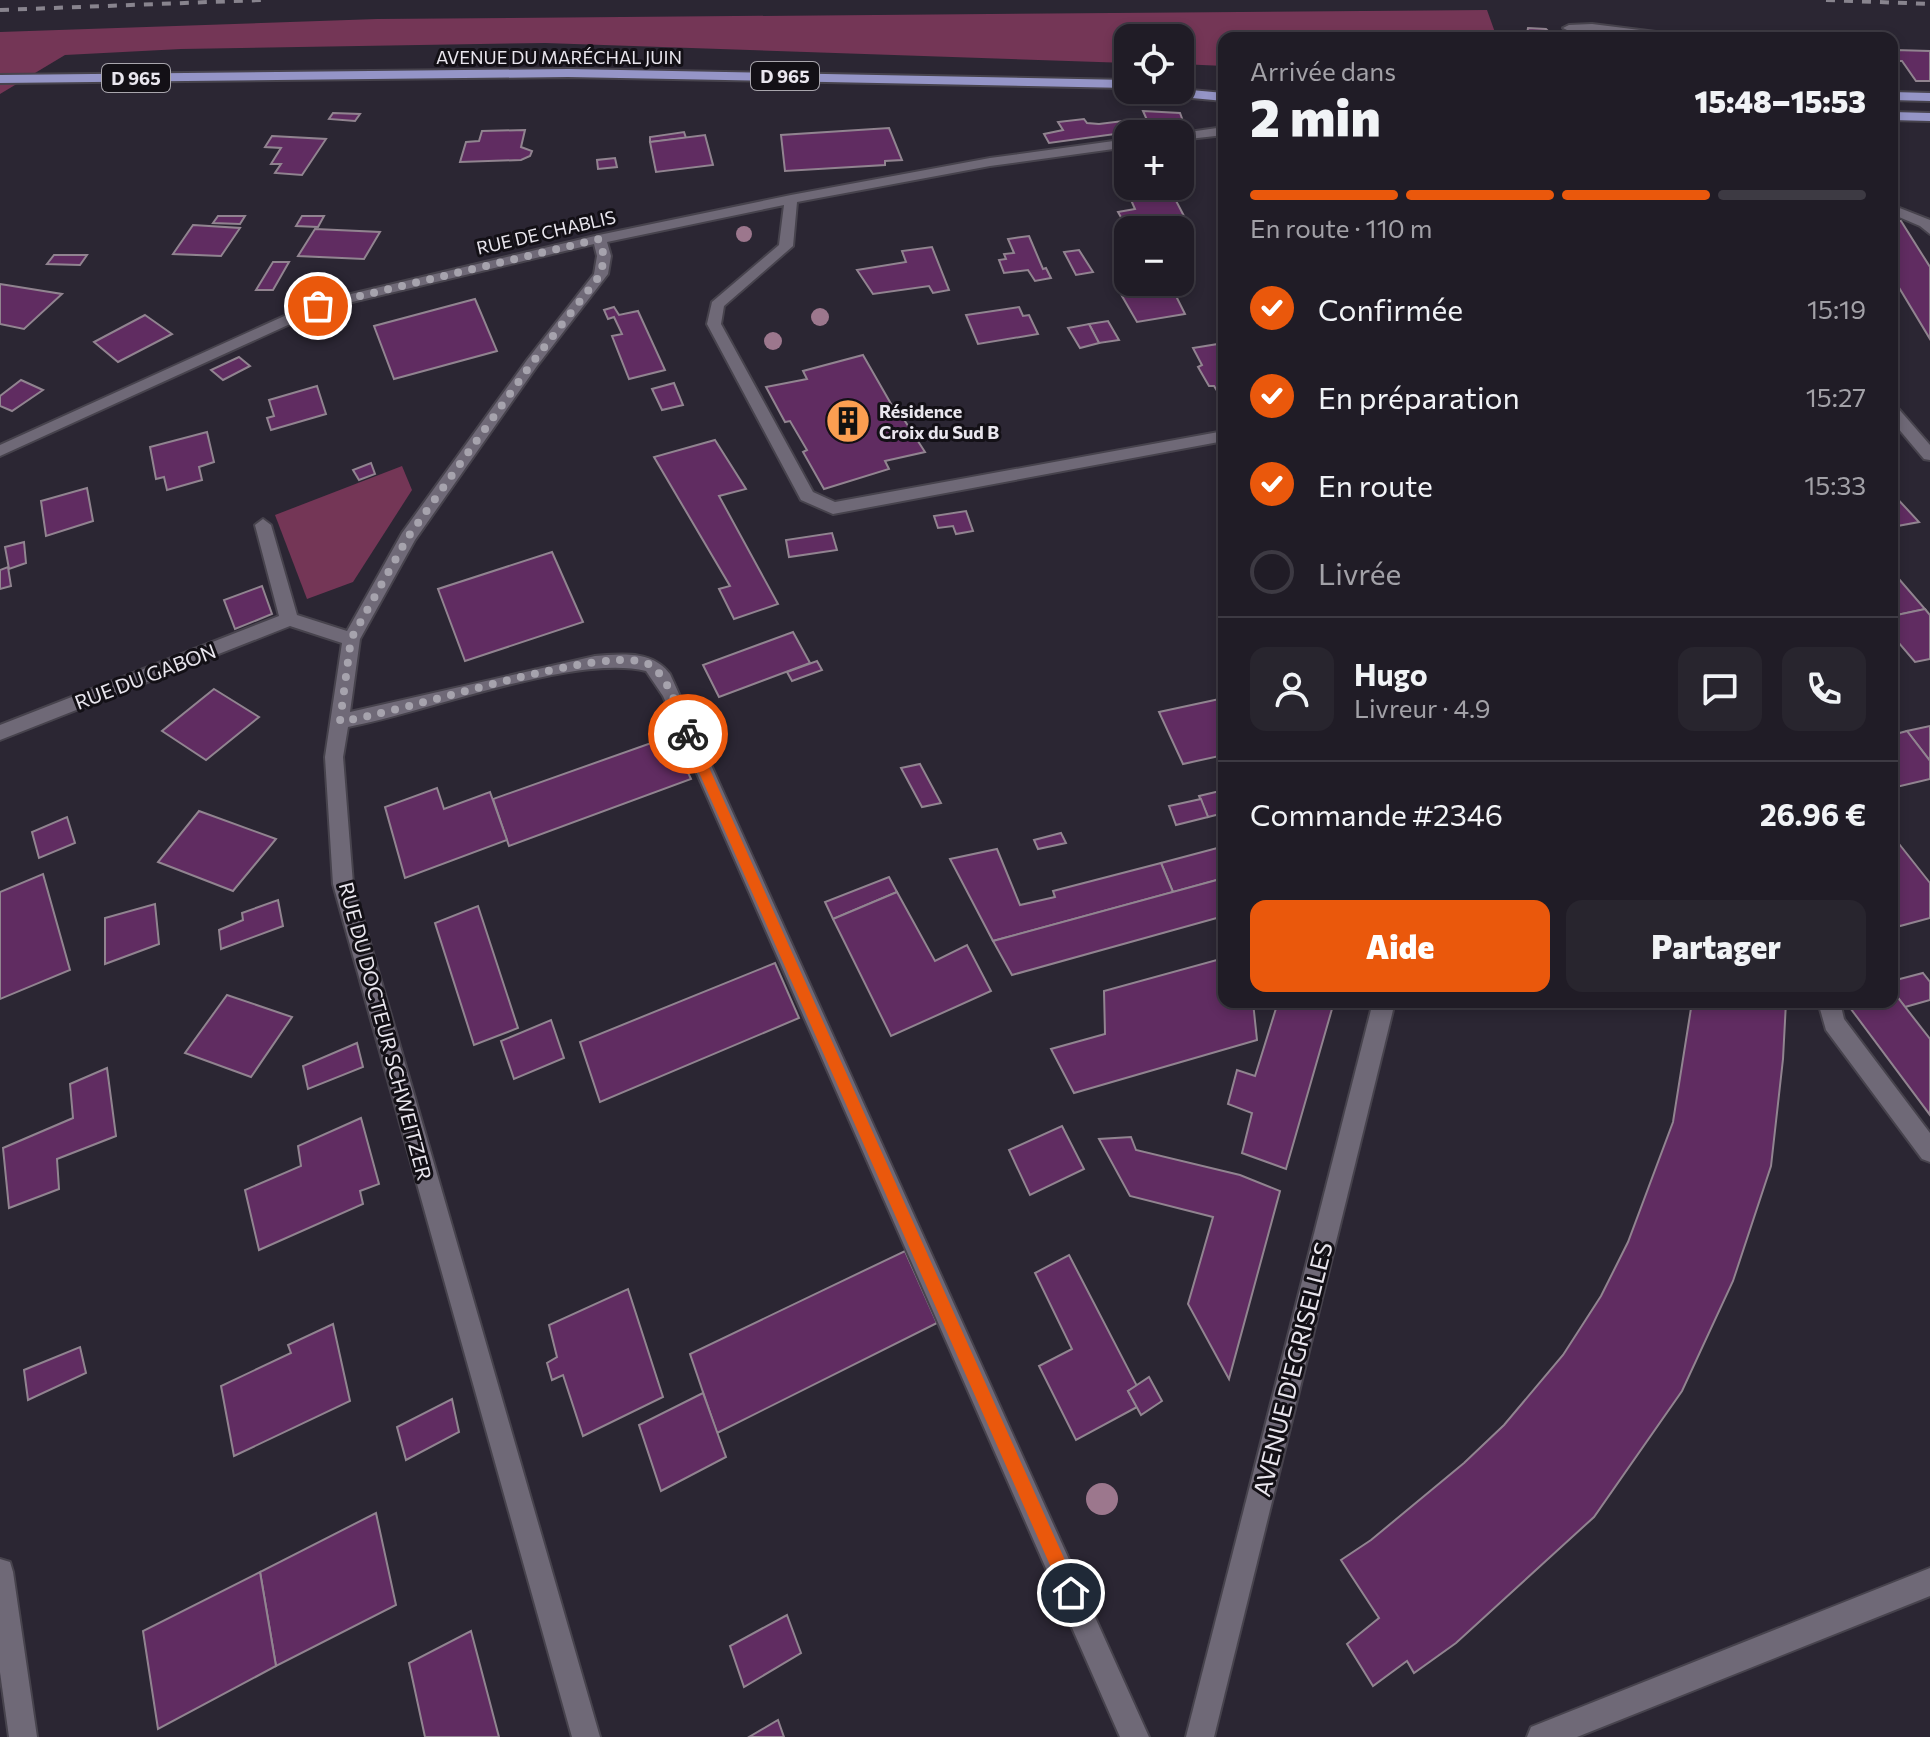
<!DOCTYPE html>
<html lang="fr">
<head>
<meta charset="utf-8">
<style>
	body { margin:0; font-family:Commissioner,sans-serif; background:#28252e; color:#f1f3f6; height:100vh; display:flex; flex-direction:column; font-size:30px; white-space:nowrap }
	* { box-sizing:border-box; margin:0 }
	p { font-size:26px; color:#a2a1a7 }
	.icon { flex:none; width:44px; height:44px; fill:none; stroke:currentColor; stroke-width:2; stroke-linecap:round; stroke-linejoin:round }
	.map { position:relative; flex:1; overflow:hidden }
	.side { position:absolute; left:1218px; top:32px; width:680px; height:976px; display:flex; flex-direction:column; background:#201c26; border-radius:16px; box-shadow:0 4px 12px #0003,0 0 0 2px #3d3a43 }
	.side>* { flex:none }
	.fabs { position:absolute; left:1114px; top:24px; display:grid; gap:16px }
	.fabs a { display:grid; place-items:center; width:80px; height:80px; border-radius:16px; background:#201c26; box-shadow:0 4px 12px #0003,0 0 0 2px #3d3a43; font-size:40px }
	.pin { position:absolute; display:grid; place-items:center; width:68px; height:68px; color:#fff; margin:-34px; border:4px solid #fff; border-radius:50%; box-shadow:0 2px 8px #0007 }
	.courier { position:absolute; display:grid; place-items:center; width:80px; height:80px; margin:-40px; border:6px solid #ea580c; border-radius:50%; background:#fff; color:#222; box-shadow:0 2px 10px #0007 }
	.overview em { font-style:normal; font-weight:800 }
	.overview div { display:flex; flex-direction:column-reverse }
	.overview { display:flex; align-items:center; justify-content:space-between; height:136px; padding:0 32px }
	h1 { font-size:52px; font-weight:800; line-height:60px }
	.bar { display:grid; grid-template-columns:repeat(4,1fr); gap:12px 8px; align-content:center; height:96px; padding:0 32px }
	.bar i { height:10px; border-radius:6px; background:#3d3a43 }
	.bar .on { background:#ea580c }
	.bar p { grid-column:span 4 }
	.line { display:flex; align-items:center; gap:20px; padding:0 32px; border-top:2px solid #3d3a43 }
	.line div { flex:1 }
	.round { display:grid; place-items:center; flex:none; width:84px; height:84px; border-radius:16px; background:#28252e }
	ol { padding:0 32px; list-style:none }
	li { display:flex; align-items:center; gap:24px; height:88px }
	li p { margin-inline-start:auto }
	li .icon { padding:8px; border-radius:50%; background:#ea580c; color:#fff; stroke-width:4 }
	li:last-child { color:#a2a1a7 }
	li i { width:44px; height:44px; border:4px solid #3d3a43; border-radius:50% }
	.cta { display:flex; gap:16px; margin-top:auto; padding:16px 32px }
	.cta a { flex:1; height:92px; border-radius:16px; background:#ea580c; color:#fff; font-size:32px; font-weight:800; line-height:92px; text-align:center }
	.cta a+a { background:#28252e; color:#f1f3f6 }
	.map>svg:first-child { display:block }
</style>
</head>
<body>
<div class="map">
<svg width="1930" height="1737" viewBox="0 0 1930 1737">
	<rect width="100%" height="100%" fill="#2b2633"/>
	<g fill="#743656">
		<path d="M1487,10L1497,38H1224V66L1180,64V38H1128V63L545,43L181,49L65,55L0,94V32L377,19Z"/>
		<path d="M402,466L412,490L353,582L307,599L275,515Z"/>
	</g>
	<g fill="#602c61" stroke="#918490" stroke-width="2">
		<path d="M1528,28L1546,29L1555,38H1505L1511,31L1527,34Z"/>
		<path d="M1895,50L1930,51V81H1916L1902,61H1893Z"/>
		<path d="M1143,111L1180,113L1184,124L1151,129Z"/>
		<path d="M333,113L360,114L355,121L329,119Z"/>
		<path d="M1084,119L1087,123L1099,124L1123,121L1130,132L1049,143L1044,134L1063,130L1058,122Z"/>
		<path d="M889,128L902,160L885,161V165L785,171L781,135Z"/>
		<path d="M525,130L521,147L532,151L530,156L521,160L460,162L466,142L479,141L482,131Z"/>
		<path d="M684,132L686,138L650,142V137Z"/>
		<path d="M705,135L713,165L656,172L650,142Z"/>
		<path d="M272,136L326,139L302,175L275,173L281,164H271L281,148L265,147Z"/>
		<path d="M615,158L617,167L598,169L597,160Z"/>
		<path d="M1173,195L1185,218L1174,219L1179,229L1166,230L1161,221L1126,226L1118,212L1135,209L1131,200Z"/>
		<path d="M218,216H245L240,224L213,223Z"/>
		<path d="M302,216H324L318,227L296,226Z"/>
		<path d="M1892,221H1901L1930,267V339L1892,276Z"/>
		<path d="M193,225L240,228L221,256L173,254Z"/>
		<path d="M315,229L380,232L364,259L298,256Z"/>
		<path d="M1029,236L1043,269L1046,268L1051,278L1035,281L1028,270L1004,273L999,260L1006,259L1004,254L1014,253L1008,239Z"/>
		<path d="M932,247L949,290L933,293L929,286L873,294L857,270L906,262L902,251Z"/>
		<path d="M1079,250L1093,272L1076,275L1064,252Z"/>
		<path d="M54,255H87L80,265L47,264Z"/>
		<path d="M273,262H289L273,290H256Z"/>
		<path d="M1169,282L1185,314L1137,322L1122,296L1133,295L1129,286Z"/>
		<path d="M0,284L62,294L24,329L0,324Z"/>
		<path d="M475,299L497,351L394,379L374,326Z"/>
		<path d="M614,307L619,315L638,311L665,370L629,379L612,336L622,334L614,317L608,319L604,310Z"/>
		<path d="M1019,307L1023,316L1029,315L1038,334L978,344L966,315Z"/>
		<path d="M145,315L172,334L118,362L94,342Z"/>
		<path d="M1108,321L1119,340L1099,343L1089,324Z"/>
		<path d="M1089,324L1099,343L1080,348L1068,328Z"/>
		<path d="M1224,343V402L1214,386H1209L1198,367L1202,365L1193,348Z"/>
		<path d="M863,355L898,416L901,415L925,452L885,461L889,469L824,489L803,452L807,450L790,421L785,422L766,387L807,379L803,371Z"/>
		<path d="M239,357L250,366L223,380L211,370Z"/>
		<path d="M21,380L43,390L12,411L0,406V396Z"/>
		<path d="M674,383L683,405L662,410L652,389Z"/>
		<path d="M317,386L326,414L271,430L267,418L274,416L269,400Z"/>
		<path d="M207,432L214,462L199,467L202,480L167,490L164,477L156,479L150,447Z"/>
		<path d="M715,440L746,489L719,496L778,604L734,619L719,589L730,586L654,457Z"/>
		<path d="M371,463L375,474L359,480L353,470Z"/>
		<path d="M87,488L93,521L46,536L41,501Z"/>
		<path d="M1892,493L1919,522L1892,527Z"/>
		<path d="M966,511L973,531L956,534L953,526L938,528L934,516Z"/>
		<path d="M832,533L837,550L789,557L786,540Z"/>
		<path d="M24,542L26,563L9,569L5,547Z"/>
		<path d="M552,552L583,622L465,661L438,589Z"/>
		<path d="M8,567L11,586L0,589V570Z"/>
		<path d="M1892,571L1925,609L1892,616Z"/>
		<path d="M262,586L272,614L235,629L224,600Z"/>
		<path d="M1925,609L1930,615V659L1915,662L1892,635V616Z"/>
		<path d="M793,632L810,663L719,697L703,665Z"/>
		<path d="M817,661L822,670L792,681L787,672Z"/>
		<path d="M214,689L259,717L206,760L162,731Z"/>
		<path d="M1224,698V755L1183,764L1159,712Z"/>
		<path d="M1930,726V761L1907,731Z"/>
		<path d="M1907,731L1930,761V779L1892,788V735Z"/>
		<path d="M671,736L691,779L509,846L493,799Z"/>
		<path d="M920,764L941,803L922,807L901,768Z"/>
		<path d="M437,788L444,809L490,792L507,840L405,878L385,807Z"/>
		<path d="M1224,790V813L1208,817L1199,796Z"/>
		<path d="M1201,799L1208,817L1176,825L1169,806Z"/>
		<path d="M199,811L276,839L233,891L158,862Z"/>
		<path d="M67,817L75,843L39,858L32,832Z"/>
		<path d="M1061,833L1066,843L1038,849L1034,840Z"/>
		<path d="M1892,835L1930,883V918L1900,926L1892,916Z"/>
		<path d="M1221,847L1224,878L1173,892L1161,863Z"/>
		<path d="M997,849L1020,905L1055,897L1053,891L1161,863L1173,892L993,941L950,859Z"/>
		<path d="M43,874L70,970L0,999V892Z"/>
		<path d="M889,877L897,892L833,919L825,902Z"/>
		<path d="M1224,878V916L1012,975L993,941Z"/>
		<path d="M897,892L935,961L967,945L991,991L891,1036L833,919Z"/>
		<path d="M278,900L283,926L221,949L219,930L243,920L242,913Z"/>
		<path d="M155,904L159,944L105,964V918Z"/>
		<path d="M478,906L518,1028L474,1045L435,923Z"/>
		<path d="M1224,958V1002H1253L1257,1040L1074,1093L1051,1049L1105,1034L1104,991Z"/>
		<path d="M775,963L799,1018L600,1102L580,1042Z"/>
		<path d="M1923,973L1930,982V1000L1905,1007L1892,990V981Z"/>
		<path d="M1892,990L1930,1039V1115L1848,1005L1892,1002Z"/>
		<path d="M227,995L292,1017L251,1077L185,1053Z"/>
		<path d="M1278,1002H1334L1286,1169L1242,1153L1252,1113L1228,1104L1237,1070L1255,1076Z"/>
		<path d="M1692,1002H1786L1783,1059L1771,1166L1733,1281L1682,1391L1594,1517L1456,1643L1414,1673L1407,1661L1373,1686L1347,1644L1379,1618L1341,1560L1371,1540L1464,1463L1504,1425L1563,1355L1601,1296L1628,1242L1673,1122Z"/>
		<path d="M551,1020L564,1058L514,1079L501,1041Z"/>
		<path d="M357,1043L363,1067L308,1089L303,1066Z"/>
		<path d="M107,1068L116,1136L57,1159L59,1189L9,1208L3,1148L73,1118L70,1084Z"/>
		<path d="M361,1118L379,1184L360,1191L363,1204L259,1250L245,1190L301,1166L298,1146Z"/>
		<path d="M1062,1126L1084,1169L1030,1195L1009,1150Z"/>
		<path d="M1131,1137L1136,1150L1240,1175L1280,1191L1229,1379L1188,1304L1213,1217L1130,1196L1099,1139Z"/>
		<path d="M905,1251L937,1323L717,1433L690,1354Z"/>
		<path d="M1069,1255L1137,1386L1128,1391L1137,1407L1076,1440L1039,1366L1072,1349L1035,1273Z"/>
		<path d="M628,1289L663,1397L583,1436L563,1375L552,1380L547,1363L557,1357L549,1325Z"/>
		<path d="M333,1324L350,1401L234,1456L221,1386L291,1353L288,1345Z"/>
		<path d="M80,1347L86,1373L28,1400L24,1370Z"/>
		<path d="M1149,1377L1162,1401L1141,1415L1128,1391Z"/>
		<path d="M703,1393L726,1457L661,1491L639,1425Z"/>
		<path d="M452,1399L459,1432L406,1460L397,1427Z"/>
		<path d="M376,1513L396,1605L276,1666L260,1572Z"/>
		<path d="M260,1572L276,1666L158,1729L143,1631Z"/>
		<path d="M787,1615L801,1653L744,1687L730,1646Z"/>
		<path d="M471,1631L499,1737H425L409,1663Z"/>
		<path d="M778,1720L784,1737H749Z"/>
	</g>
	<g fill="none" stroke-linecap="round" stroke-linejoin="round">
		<g stroke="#47434d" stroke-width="4">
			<g id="minor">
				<path d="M1592,24L1672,34L1678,38L1569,31L1563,28L1569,25Z"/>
				<path d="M1224,127V135L1180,140V134H1175Z"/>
				<path d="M1128,139V147L990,166L797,202L793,246L724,306L721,324L813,492L835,502L1224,431V441L833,514L801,500L707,324L712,302L779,245L784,205L607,242L611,256L608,274L537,366L415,540L360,639L350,712L595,656C622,654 652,650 670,674L1149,1737H1120L663,696L646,671C576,653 425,713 348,727L343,757L353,884L600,1737H572L333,884L325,757L342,643L290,626L0,740V725L279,616L255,525L263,519L271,525L297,615L347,631L402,533L527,360L594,274L597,256L594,244L323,309L0,456V445L313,303L599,235L791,195L990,158Z"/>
				<path d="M1892,205L1930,220V234L1920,226L1892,214Z"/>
				<path d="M1892,406L1897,407L1930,445V460L1924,459L1892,421Z"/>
				<path d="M1373,1002H1395L1214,1737H1186Z"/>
				<path d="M1818,1002H1840L1844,1019L1930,1133V1162L1922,1159L1826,1030Z"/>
				<path d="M0,1559L10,1562L13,1572L37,1737H9L0,1672Z"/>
				<path d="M1930,1568V1596L1577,1737H1527L1531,1727Z"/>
			</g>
		</g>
		<g stroke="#47434d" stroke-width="4">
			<g id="major">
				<path d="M568,69L1128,80V88L568,77L0,83V75Z"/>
				<path d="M1180,89L1224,93V101L1149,94L1143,90Z"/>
				<path d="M1892,92L1930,93V101L1892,100Z"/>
				<path d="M1892,112L1930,113V121L1892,120Z"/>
			</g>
		</g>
		<use href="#minor" fill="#6f6977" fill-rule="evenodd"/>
		<use href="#major" fill="#9595c7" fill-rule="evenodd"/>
		<g stroke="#88848e" stroke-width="4" stroke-dasharray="9 9" stroke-linecap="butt">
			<path d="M1826,0L1930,4"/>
			<path d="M0,10L262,0"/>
		</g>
	</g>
	<g fill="#9c778d">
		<circle cx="744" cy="234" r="8"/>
		<circle cx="820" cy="317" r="9"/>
		<circle cx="773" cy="341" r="9"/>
		<circle cx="1102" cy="1499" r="16"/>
	</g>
	<path fill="#ea580c" d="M688,729L694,734L1077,1587L1080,1593L1077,1599L1071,1602L1065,1599L682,734Z"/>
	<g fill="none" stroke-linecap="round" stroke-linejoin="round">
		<path stroke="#a6a3ad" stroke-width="8" stroke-dasharray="0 14.4" d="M318,306L599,239L604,256L601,274L532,363L408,537L351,639L340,721C396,716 612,640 650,665C669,677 679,714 688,734"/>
	</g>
	<defs>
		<g id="building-disc" transform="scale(2.3)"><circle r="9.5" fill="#fb9e51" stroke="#131016"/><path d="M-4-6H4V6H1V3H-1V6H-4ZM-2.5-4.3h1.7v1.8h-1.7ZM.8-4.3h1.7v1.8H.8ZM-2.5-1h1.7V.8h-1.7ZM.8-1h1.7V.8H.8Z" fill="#111"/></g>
	</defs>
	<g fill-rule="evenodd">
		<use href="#building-disc" x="848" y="421"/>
	</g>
	<g text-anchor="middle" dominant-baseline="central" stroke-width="6" stroke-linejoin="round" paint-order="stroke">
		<g font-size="18" fill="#e9e6ee" stroke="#131016">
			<text x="559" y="57">AVENUE DU MARÉCHAL JUIN</text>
			<text transform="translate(546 232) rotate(-13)">RUE DE CHABLIS</text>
		</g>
		<g fill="#131016" stroke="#a9a6ad" stroke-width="2">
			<rect x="751" y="62" width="68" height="28" rx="6"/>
			<rect x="102" y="64" width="68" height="28" rx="6"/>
		</g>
		<g font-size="18" font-weight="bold" fill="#e9e6ee">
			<text x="785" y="76">D 965</text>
			<text x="136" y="78">D 965</text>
		</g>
		<g font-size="18" font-weight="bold" fill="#e9e6ee" stroke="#131016" text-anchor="start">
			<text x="879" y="411">Résidence<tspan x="879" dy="21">Croix du Sud B</tspan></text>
		</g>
		<g font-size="20" fill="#e9e6ee" stroke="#131016">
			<text transform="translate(145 676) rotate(-21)">RUE DU GABON</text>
			<text transform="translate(386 1031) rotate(75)">RUE DU DOCTEUR SCHWEITZER</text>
		</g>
		<g font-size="24" fill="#e9e6ee" stroke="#131016">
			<text transform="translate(1292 1369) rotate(-76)">AVENUE D'EGRISELLES</text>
		</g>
	</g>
</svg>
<div class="fabs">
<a><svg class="icon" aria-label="locate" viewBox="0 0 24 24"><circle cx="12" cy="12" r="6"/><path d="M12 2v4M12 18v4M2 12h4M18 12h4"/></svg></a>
<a>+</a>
<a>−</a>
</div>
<div class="pin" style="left:318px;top:306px;background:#ea580c"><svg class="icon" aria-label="bag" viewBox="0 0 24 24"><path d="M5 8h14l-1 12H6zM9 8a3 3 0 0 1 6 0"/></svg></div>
<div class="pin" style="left:1071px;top:1593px;background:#1f2937"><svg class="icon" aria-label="home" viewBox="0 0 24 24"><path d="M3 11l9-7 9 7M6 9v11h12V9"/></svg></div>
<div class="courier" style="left:688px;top:734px"><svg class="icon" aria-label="bike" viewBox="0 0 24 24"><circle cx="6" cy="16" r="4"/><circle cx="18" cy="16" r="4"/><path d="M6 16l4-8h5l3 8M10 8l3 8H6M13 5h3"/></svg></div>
<section class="side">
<div class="overview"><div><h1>2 min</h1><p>Arrivée dans</p></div><em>15:48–15:53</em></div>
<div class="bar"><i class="on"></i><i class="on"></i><i class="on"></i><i></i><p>En route · 110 m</p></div>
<ol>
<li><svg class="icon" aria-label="check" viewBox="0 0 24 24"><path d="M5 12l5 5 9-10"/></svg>Confirmée<p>15:19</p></li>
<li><svg class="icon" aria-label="check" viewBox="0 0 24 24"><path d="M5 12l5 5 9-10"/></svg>En préparation<p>15:27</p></li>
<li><svg class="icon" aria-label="check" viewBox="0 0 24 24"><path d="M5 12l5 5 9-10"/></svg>En route<p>15:33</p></li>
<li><i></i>Livrée</li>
</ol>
<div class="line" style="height:144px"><a class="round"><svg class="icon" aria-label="person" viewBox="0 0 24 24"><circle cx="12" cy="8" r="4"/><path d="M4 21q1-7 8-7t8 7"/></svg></a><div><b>Hugo</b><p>Livreur · 4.9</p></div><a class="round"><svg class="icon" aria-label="chat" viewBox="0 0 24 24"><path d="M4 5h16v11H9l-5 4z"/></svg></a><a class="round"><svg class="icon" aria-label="phone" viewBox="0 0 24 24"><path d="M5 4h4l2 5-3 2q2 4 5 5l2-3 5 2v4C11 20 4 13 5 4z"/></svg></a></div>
<div class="line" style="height:104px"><div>Commande #2346</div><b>26.96 €</b></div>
<div class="cta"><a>Aide</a><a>Partager</a></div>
</section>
</div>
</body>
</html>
